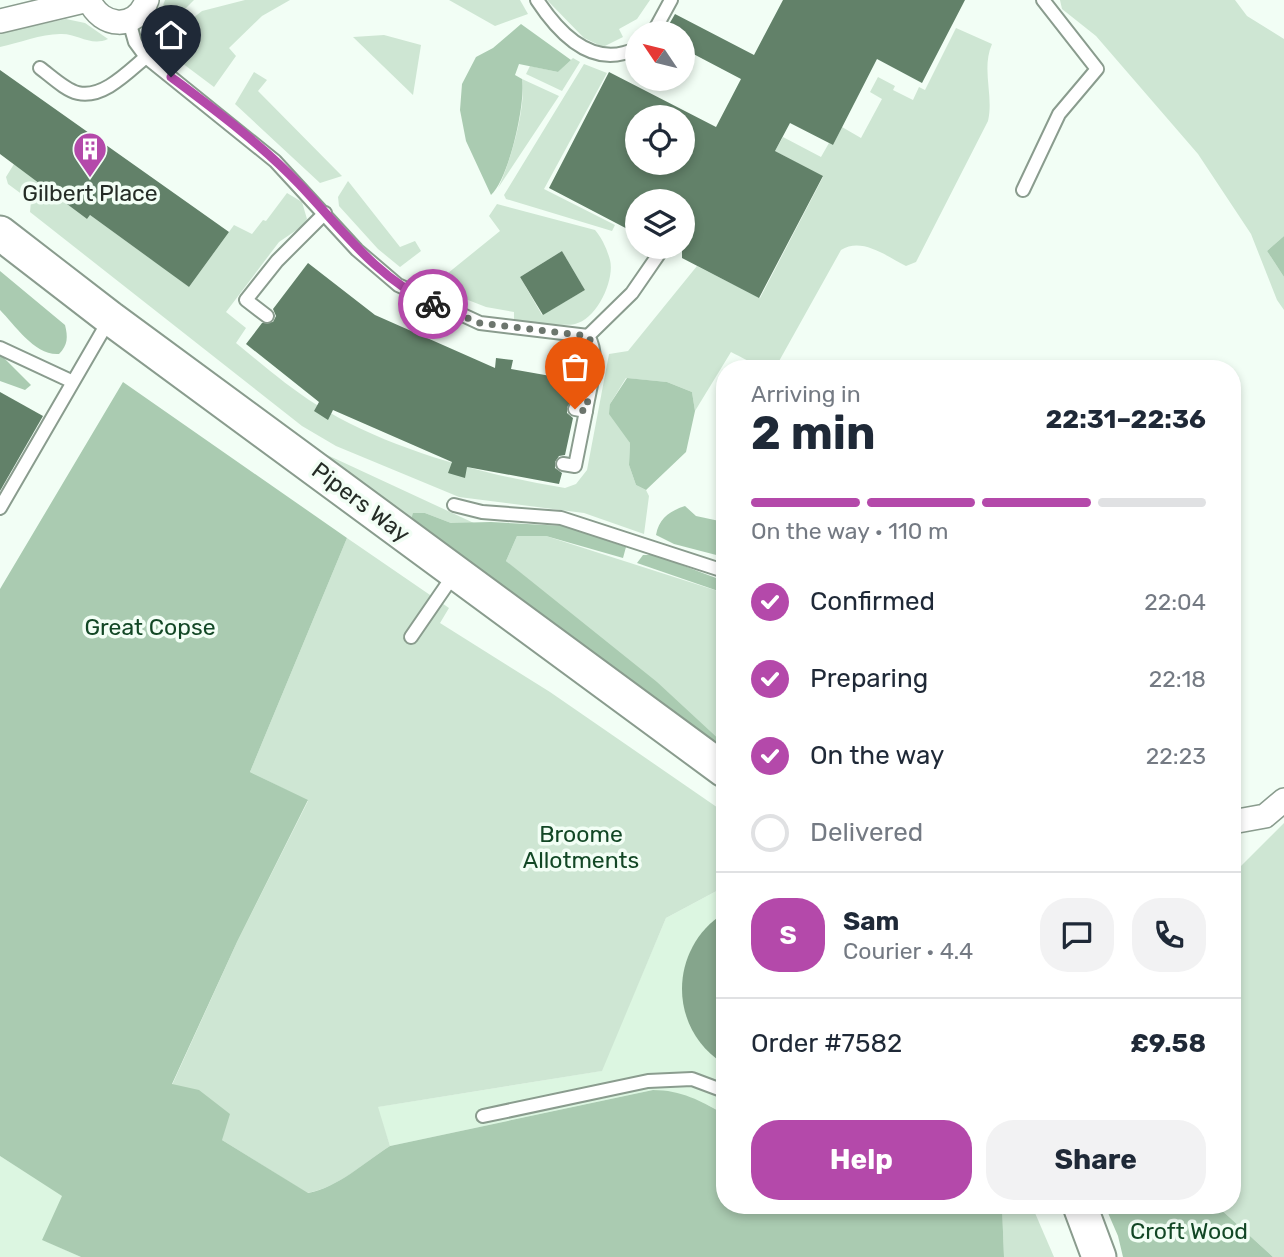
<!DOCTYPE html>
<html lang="en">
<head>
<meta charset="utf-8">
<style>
	body { margin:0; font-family:Rubik,sans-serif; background:#f2f2f3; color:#1f2937; height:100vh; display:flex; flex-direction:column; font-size:26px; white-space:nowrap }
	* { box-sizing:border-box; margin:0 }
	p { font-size:23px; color:#747a83 }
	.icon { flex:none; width:38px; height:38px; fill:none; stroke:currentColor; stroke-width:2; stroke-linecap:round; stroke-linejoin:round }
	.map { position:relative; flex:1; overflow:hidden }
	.details { position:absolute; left:716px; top:360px; width:525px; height:854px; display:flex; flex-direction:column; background:#fff; border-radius:28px; box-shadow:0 4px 10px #0003 }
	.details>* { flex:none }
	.needle { width:46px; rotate:305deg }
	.controls { position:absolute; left:625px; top:21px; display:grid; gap:14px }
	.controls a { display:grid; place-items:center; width:70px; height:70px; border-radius:50%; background:#fff; box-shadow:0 4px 10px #0003; font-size:35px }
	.pin { position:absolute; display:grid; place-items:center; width:60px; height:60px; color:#fff; margin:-72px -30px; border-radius:50% 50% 50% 0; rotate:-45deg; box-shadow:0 0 7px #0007 }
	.pin .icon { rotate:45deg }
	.courier { position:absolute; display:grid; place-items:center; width:70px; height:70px; margin:-35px; border:5px solid #b449aa; border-radius:50%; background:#fff; color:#222; box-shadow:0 2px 9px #0007 }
	.summary em { font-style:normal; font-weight:700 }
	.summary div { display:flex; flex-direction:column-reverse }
	.summary { display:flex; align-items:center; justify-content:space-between; height:119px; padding:0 35px }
	h1 { font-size:46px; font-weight:700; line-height:52px }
	.bar { display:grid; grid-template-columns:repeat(4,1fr); gap:10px 7px; align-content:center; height:84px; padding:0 35px }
	.bar i { height:9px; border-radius:5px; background:#e0e1e3 }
	.bar .active { background:#b449aa }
	.bar p { grid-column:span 4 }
	.line { display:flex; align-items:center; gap:18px; padding:0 35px; border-top:2px solid #e0e1e3 }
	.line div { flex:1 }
	.round { display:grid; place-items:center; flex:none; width:74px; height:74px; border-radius:28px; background:#f2f2f3 }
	ol { padding:0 35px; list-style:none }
	li { display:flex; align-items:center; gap:21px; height:77px }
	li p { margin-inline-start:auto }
	li .icon { padding:7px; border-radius:50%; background:#b449aa; color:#fff; stroke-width:4 }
	li:last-child { color:#747a83 }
	li i { width:38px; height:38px; border:4px solid #e0e1e3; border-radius:50% }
	.cta { display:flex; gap:14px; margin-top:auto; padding:14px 35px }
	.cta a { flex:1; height:80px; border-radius:28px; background:#b449aa; color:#fff; font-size:28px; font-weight:700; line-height:80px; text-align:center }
	.cta a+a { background:#f2f2f3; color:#1f2937 }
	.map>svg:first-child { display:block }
</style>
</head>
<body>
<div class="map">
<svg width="1284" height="1257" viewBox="0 0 1284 1257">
	<rect width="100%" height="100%" fill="#f2fef5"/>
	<g fill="#dcf6e1">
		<path d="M724,887V1114L708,1105L653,1090L390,1146L377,1107L601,1071L666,918Z"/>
		<path d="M0,1156L63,1196L43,1240L81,1257H0Z"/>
	</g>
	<g fill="#cee6d3" fill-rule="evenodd">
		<path d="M165,0H194L167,27L154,30Z"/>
		<path d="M245,0H290L262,16L229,48L236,56L214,87L182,63L165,40L202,11Z"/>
		<path d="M449,0H520L528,14L495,26Z"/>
		<path d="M547,0H650L637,19L619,29L623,37L603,47L584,38Z"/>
		<path d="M1060,0H1235L1247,16L1284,39V236L1267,251L1284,277V310L1277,300L1251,234L1198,154L1096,36L1062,9Z"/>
		<path d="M66,19L85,23L108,39C90,47 78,33 60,34C41,34 19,43 0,47V33Z"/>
		<path d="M956,28L992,44C981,69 994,95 988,121L916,262L906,266C886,256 862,237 841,250L778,363C761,370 747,360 731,352L695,411L692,392L667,382L626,378L610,404L630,443L629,465L636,485L646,490L649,496L644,534L584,513L459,497L336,446L302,426L30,212L31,201L8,184L6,177L14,164L87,219L90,215L152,260L179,273L176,277L189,287L234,225L252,234L263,220L266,221L287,193L302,202L307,219L301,227L279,242L226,312L246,328L236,343C262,364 288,387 317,405C387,449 484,475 565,488L576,484L587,470L609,354L628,351L697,266L760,298L823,177L775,151L783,137L821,157L829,143L833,145L842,127L861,138L882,99L870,92L878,77L895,86L893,90L913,100L919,87L925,90Z"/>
		<path d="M384,35L421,45L413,95L353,37Z"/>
		<path d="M573,58L580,62L562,91L526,74L530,66L558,72Z"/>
		<path d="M584,64L607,73L544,189L615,225L612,231L506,199L504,195Z"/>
		<path d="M254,72L267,80L258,91L342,176L320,183L235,104Z"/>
		<path d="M522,79L559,96L498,188C510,164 527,105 522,79Z"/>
		<path d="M348,181L400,247L415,241L421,251L400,267L378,249L339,206L338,197Z"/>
		<path d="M497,204L595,230C602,238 607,249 610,260C615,280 597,319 575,324C561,327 529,321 514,320V312L486,307L432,286L500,231L489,216ZM562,251L585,290L542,315L520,277Z"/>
		<path d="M310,447L476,524L451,523L425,513L411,520Z"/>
		<path d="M517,536H546L724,593V744L506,561Z"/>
		<path d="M347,538L449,608L440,623L550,692L721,810L724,815V887L666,918L602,1071L378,1107L390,1146C363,1163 340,1187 307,1193L222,1140L172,1085L237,942L308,801L250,772Z"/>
		<path d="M1284,823V1257H1273L1217,1206H1232V875Z"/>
		<path d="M1002,1206H1032L1054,1257H1004Z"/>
	</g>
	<g fill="#aacbb1">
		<path d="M521,24L571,60L558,72L519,64L515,75L522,79C526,102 509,179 491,195L466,141L460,110L462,84L476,57L493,48Z"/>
		<path d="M1284,236V277L1267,251Z"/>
		<path d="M0,271L65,325C68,337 68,345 59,354C35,356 15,325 0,310Z"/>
		<path d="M0,354L31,385L25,390L0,381Z"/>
		<path d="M627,378L667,382L692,392L695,411L686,452L646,490L636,485L629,465L630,443L609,414L610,404Z"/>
		<path d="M123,382L347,538L250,772L308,800L237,942L172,1084L199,1090L230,1114L222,1140L308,1193C339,1187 363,1163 390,1146L653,1090C681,1090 701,1101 724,1114V1206H1002L1004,1257H81L42,1240L62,1196L0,1156V589Z"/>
		<path d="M685,506L696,516L724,522V557L674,544L656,535C659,518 670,511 685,506Z"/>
		<path d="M413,513H425L451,523L491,522L564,526L626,547L623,558L546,536H517L506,561L657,682L724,744V756L411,520Z"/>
		<path d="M643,555H655L724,581V593L637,563Z"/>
		<path d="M1105,1206H1217L1273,1257H1123L1118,1236Z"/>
	</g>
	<path fill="#85a58c" d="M724,913V1064C667,1028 669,948 724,913Z"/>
	<g fill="#628169" fill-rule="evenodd">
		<path d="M783,0H965L922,83L877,59L833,145L790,123L775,151L823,176L759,298L682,258V201H637V234L549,188L609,72L716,127L741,79L682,48V33H664L675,14L754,55ZM637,117H682V163H637Z"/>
		<path d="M0,70L229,232L189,287L90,215L87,219L0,154Z"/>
		<path d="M562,251L585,290L543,315L520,277Z"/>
		<path d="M308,263L375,315L495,368L496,358L513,360L511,369L579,381L576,400L567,407V413L573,418L565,455L559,456L555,462V468L562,473L559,484L467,467L465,478L448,473L452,462L333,410L328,420L314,411L319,402L246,344L262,323L273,322L276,316L273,309Z"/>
		<path d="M0,392L43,416L0,491Z"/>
	</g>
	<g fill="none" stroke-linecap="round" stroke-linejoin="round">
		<g stroke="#8a9c8e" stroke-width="16">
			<g id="lane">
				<path d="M537,0C560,35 594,70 637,48"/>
				<path d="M129,21L135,42L146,57L275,161L357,250L398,285L480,323L588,336C601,357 589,389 586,411L575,409"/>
				<path d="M653,33L671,0"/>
				<path d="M40,68C51,76 65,90 78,93C103,99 129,71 146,57"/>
				<path d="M1023,190L1059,114L1097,69L1043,0"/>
				<path d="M267,316L246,300L277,261L325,213"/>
				<path d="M588,336L632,293L663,248"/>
				<path d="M0,348L71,381"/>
				<path d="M563,464L575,466L586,411"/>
				<path d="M454,505L482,512L561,518L724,571"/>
				<path d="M0,508L109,320"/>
				<path d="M411,637L455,573"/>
				<path d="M483,1116L648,1081L692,1079L724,1091"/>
			</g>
		</g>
		<g stroke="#8a9c8e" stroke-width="26">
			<g id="street">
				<path d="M89,0C101,28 136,31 147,0"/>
				<path d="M0,21L88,0"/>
				<path d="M1232,822L1265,816L1284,800"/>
			</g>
		</g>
		<g stroke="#8a9c8e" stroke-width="37">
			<g id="secondary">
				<path d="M0,233L110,318L724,770"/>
				<path d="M1080,1206L1099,1257"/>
			</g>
		</g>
		<use href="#lane" stroke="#fff" stroke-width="12"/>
		<use href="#street" stroke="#fff" stroke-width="23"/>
		<use href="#secondary" stroke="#fff" stroke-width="33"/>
	</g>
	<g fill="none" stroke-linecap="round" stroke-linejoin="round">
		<path stroke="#6d766e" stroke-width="7" stroke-dasharray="0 12.6" d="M433,304L480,323L588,336C601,357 589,389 586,411L575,409"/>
		<path stroke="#b449aa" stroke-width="9" d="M171,77C215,110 261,144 299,184C342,229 375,277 433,304"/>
	</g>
	<defs>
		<g id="building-pin" transform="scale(1.75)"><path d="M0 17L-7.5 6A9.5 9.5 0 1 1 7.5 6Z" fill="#b449aa" stroke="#f2fef5"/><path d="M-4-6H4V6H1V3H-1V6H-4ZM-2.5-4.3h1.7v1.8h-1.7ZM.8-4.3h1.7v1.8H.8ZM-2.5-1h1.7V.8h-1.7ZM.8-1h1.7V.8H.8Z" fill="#fff"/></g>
	</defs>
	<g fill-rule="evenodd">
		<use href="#building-pin" x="90" y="149"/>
	</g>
	<g text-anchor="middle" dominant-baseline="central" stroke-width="7" stroke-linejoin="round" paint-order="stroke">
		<g font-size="23" fill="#252c26" stroke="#f2fef5">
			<text x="90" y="193">Gilbert Place</text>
		</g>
		<g font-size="23" fill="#252c26" stroke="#f2fef5">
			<text transform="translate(361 502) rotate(37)">Pipers Way</text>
		</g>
		<g font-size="23" fill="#124725" stroke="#f2fef5">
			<text x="150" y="627">Great Copse</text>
			<text x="581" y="834">Broome<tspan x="581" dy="26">Allotments</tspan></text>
			<text x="1189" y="1231">Croft Wood</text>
		</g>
	</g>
</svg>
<div class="controls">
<a><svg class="needle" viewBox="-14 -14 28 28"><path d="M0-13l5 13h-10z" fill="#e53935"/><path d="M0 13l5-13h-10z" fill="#747a83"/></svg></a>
<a><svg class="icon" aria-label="locate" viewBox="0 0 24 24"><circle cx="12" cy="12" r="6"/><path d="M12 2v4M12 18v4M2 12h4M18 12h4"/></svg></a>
<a><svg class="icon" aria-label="layers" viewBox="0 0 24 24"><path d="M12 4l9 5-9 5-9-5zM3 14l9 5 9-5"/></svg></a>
</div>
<div class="pin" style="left:575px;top:409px;background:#ea580c"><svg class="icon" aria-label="bag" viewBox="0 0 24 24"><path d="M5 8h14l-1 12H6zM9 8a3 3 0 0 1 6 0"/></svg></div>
<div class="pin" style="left:171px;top:77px;background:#1f2937"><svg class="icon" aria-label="home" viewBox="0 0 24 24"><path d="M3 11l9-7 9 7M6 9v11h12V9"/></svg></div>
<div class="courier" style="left:433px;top:304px"><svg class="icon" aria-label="bike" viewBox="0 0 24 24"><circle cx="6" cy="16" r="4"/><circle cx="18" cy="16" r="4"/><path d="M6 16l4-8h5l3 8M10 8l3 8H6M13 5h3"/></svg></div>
<section class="details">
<div class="summary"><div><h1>2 min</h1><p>Arriving in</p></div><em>22:31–22:36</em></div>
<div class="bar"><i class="active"></i><i class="active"></i><i class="active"></i><i></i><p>On the way · 110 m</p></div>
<ol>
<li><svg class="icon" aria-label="check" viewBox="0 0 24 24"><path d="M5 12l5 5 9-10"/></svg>Confirmed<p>22:04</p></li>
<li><svg class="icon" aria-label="check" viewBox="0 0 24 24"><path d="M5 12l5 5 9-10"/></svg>Preparing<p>22:18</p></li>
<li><svg class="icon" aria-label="check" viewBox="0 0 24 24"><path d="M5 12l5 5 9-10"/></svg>On the way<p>22:23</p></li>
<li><i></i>Delivered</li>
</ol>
<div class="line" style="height:126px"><b class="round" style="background:#b449aa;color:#fff">S</b><div><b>Sam</b><p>Courier · 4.4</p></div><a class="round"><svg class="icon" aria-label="chat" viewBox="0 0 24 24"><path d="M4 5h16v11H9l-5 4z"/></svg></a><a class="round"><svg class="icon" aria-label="phone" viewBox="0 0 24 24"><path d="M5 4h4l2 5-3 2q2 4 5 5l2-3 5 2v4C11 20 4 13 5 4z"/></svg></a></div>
<div class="line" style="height:91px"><div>Order #7582</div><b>£9.58</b></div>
<div class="cta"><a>Help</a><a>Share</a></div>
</section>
</div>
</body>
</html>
